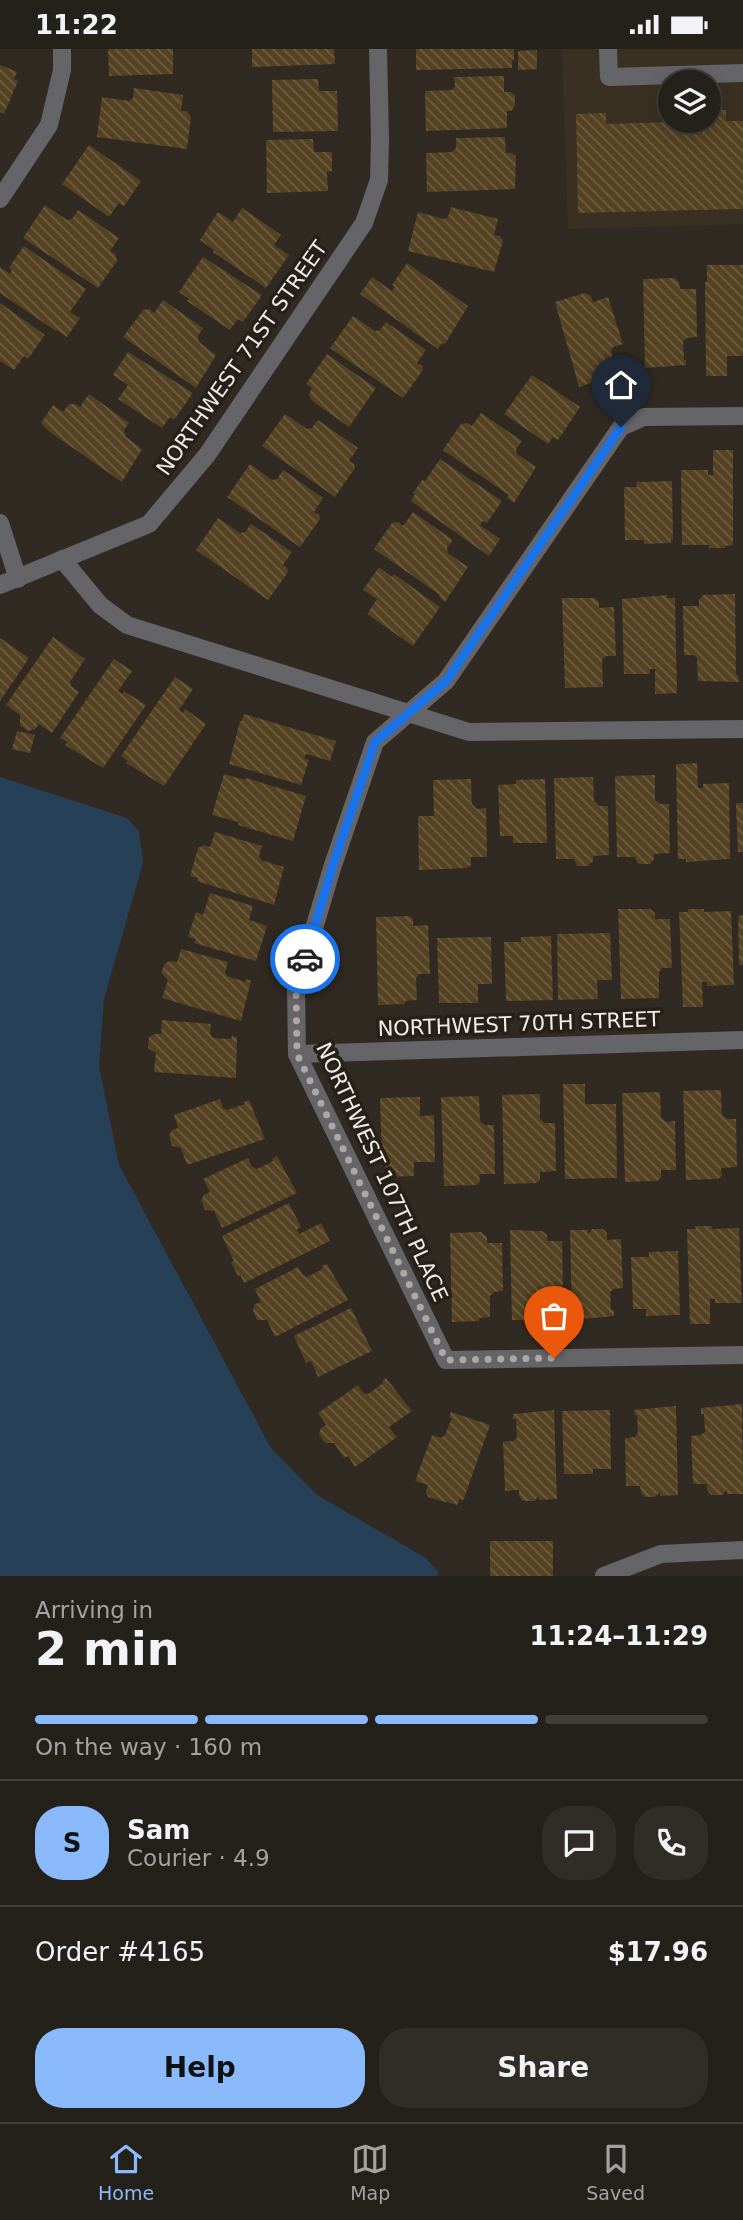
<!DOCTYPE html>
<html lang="en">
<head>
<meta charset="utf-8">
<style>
	body { margin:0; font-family:"DejaVu Sans",sans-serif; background:#302d27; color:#f1f3f6; height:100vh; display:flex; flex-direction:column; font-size:26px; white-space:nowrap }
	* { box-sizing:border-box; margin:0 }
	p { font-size:23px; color:#a3a3a2 }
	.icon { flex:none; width:38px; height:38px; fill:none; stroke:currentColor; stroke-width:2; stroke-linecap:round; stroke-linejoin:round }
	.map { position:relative; height:1527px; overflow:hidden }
	.drawer { display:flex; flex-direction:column; background:#24201a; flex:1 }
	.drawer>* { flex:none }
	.fabs { position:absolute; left:658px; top:21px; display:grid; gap:14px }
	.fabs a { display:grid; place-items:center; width:63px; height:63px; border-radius:50%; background:#24201a; box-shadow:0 4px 18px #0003,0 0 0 2px #413e39; font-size:35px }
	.pin { position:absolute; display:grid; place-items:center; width:60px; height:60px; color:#fff; margin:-72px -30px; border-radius:50% 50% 50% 0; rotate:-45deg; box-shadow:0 0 7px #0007 }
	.pin .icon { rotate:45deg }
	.courier { position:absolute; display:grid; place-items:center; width:70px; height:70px; margin:-35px; border:5px solid #1a73e8; border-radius:50%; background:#fff; color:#222; box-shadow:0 2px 9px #0007 }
	.head em { font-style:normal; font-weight:800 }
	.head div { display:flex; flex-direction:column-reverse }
	.head { display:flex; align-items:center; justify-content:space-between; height:119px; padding:0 35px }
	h1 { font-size:46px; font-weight:800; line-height:52px }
	.bar { display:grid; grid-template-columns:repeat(4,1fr); gap:10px 7px; align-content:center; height:84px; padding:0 35px }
	.bar i { height:9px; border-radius:5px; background:#413e39 }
	.bar .active { background:#8abafc }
	.bar p { grid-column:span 4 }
	.line { display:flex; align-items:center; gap:18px; padding:0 35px; border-top:2px solid #413e39 }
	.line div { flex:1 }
	.round { display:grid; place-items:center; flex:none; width:74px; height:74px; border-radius:28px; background:#302d27 }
	.action { display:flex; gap:14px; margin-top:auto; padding:14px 35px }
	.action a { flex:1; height:80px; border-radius:28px; background:#8abafc; color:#111; font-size:28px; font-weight:800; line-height:80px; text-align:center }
	.action a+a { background:#302d27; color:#f1f3f6 }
	.status { display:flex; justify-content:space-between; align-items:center; height:49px; padding:0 35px; background:#24201a; direction:ltr }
	.status svg { height:19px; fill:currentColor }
	.tab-bar { display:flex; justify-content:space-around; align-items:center; height:98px; border-top:2px solid #413e39; background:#24201a; font-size:19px; color:#a3a3a2 }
	.tab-bar a { display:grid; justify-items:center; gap:4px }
	.tab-bar .active { color:#8abafc }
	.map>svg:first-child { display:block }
</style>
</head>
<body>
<div class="status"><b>11:22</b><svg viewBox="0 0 49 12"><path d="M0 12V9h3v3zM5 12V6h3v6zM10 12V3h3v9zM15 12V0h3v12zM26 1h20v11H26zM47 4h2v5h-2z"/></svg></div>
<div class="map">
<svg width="743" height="1527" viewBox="0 0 743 1527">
	<defs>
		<pattern id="building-back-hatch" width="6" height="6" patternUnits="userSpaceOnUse" patternTransform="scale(1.75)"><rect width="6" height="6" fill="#554222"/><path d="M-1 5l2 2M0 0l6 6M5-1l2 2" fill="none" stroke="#6e5d42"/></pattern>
	</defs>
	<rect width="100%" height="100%" fill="#302a22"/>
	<path fill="#393022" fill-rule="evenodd" d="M562,0H743V175L568,180ZM670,33H709V72H670Z"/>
	<path fill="#264058" d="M0,728L127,769L139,782L143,814L104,950L99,1017L119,1116L271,1399L317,1446L426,1509L438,1523V1527H0Z"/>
	<g fill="url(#building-back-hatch)">
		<path d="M108,0H173V25L109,27Z"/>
		<path d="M252,0H334L335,15L252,18Z"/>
		<path d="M416,0H514V11H512V19L416,21Z"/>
		<path d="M537,1V20L518,21V2Z"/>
		<path d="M0,16L17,23L14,30L18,32L4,65L0,63Z"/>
		<path d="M504,27V43H510L515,46V57L511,62H507V79L426,82L425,42L451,41L455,38L454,28Z"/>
		<path d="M318,30L319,42H337L338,82L273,83L272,31Z"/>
		<path d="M134,39L183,46L181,62H187L191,68L187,100L97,88L102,48L129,52L133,49Z"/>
		<path d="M709,61H726V72H743V160L578,164L576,65L606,64V75L709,72Z"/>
		<path d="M505,88L506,104H511L516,107L515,140L427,143L426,104L452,103L456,99V89Z"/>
		<path d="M313,90L314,103H332V122L327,123L328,142L267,144L266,91Z"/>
		<path d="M89,96L141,132L124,157L119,154L109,168L62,135Z"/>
		<path d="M45,156L67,171L72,170L78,161L119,189L110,202L115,205L117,212L98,239L23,189Z"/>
		<path d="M451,158L498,170L494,186L500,187L503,192L494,223L408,202L418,163L444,170L448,168Z"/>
		<path d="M242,159L281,186L274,196L289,206L266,239L213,203L214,201L200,191L218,163L233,173Z"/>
		<path d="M24,197L86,240L70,263L80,269L67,288L57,281L56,282L0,244V218L10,225L12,221L9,218Z"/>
		<path d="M203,208L262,246L243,273L238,270L230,281L187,252L189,250L179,243Z"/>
		<path d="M407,214L468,257L445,295L442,294L438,300L360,245L372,228L392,242L395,238L392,236Z"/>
		<path d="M707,216H743V307H727V327H706L705,233H707Z"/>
		<path d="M675,229L679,234L680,240H696L697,288L687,289L683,292L684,311H686V316L645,319L643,230Z"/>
		<path d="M585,244L591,247L593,253L608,248L623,295L613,298L611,302L617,325L579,338L555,253Z"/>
		<path d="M163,251L203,279L198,287L199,293L216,306L196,339L123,288L143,261L149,260L154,264Z"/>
		<path d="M0,254L45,286L28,310L24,307L14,321L0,312Z"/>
		<path d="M353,267L375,282L380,281L386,273L426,301L417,314L422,317L423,321L403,349L330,299Z"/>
		<path d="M128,303L193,344L174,371L170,368L162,379L118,350L128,336L113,326Z"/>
		<path d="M327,305L376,339L349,378L311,351L309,345L312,339L306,335Z"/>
		<path d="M532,326L580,358L558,391L553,388L548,395L504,365Z"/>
		<path d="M89,345L129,374L124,381L125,387L142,400L122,433L50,383L41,374L53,356L63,363L69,355H75L80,358Z"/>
		<path d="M481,364L522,392L516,400L517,405L536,418L514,454L507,449L509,446L443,401L461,375L467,374L472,377Z"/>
		<path d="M285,365L307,380L312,379L318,371L358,399L349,412L354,415L355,419L335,448L262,397Z"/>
		<path d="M713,401H733V496L725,497V499H709V496H682L681,421H708V426H713Z"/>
		<path d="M440,410L502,452L487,474L483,472L480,476L500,490L489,507L411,452L415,445L413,444L422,431L425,432Z"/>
		<path d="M250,415L272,431L277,430L283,421L323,449L314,463L319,466L320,470L300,498L227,448Z"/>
		<path d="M672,432L673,491H671V494L644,495V491H625L624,438H637L636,433Z"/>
		<path d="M413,463L453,491L447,499L448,504L468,518L445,553L439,548L440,546L374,500L392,474L398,473L403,477Z"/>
		<path d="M218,469L240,484L245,483L251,475L292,503L283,516L287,519L288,523L268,551L196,501Z"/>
		<path d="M379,518L392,528L394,525L440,558L413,597L367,565L377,550L363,541Z"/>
		<path d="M735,545L736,626H738L739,633L698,632L697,609L694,606H684L683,557H699V551L703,546Z"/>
		<path d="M667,546V549H675L677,644L655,645V620H650V625H624L622,550Z"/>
		<path d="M562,549H594L599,553V559L614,558L616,607H606L602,611L603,638L565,639Z"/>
		<path d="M53,588L85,610L70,633L71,637L79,643L52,684L39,675L35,680L28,682L20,676V666L6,656Z"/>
		<path d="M0,589L29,609L0,652Z"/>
		<path d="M114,610L132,622L118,642L122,645L124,642L146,656L103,719L65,696L67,693L60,689Z"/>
		<path d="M175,628L193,640L179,661L183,664L185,660L206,675L164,737L126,714L128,712L121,707Z"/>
		<path d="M244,665L336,692L330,712L306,705L304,710L309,711L301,736L229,715L240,672H242Z"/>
		<path d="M17,682L35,686L30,704L12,700Z"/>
		<path d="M697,714L698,739H703V735L729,734L730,810L686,813V810H678L676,715Z"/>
		<path d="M224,725L245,731L246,729L306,747L293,792L238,776L239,773L212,766Z"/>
		<path d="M655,726V751L660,755H669L670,804L654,805V810L650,815H638L635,808H617L615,727Z"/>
		<path d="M593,728L594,752L599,757H608L609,806L593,807V812L588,817H577L574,810H556L554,729Z"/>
		<path d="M471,730L472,755L477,760L486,759L487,808H471V816L467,819L419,821L418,767H434L433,731Z"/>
		<path d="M545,730L547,794H513V787H500L498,736L516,735V731Z"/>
		<path d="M736,754H743V803H738Z"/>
		<path d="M215,783L262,797L259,807L261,811L284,818L274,856L197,832L198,829L190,827L198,799L204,796L210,798Z"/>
		<path d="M210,844L253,857L249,871L267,877L256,912L194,894L196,890L188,888L196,863L203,866Z"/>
		<path d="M618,860H650L655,864V870H670L672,919H662L659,923V949L621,950Z"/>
		<path d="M688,860H704V863L731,862L734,936L707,937V933H702L703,958H683L679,863H688Z"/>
		<path d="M743,866V916H739L738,867Z"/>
		<path d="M409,867L413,870V877L428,876L430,925H420L416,929L417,951L405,952V955L378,956L376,868Z"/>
		<path d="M610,884L612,931H597L598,950L558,951L557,885Z"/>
		<path d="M551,887L553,951L506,952L504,893H521V888Z"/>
		<path d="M491,888L492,935H478V954H439L437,889Z"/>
		<path d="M181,900L228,913L225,923L227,927L245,933L246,930L251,932L241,972L162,949L168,931L161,924L165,914L171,912L177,913Z"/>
		<path d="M162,971L211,975L210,985L213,989L231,990L232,987L237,988L236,1029L154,1023L156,1004L148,999L149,988L155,985H161Z"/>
		<path d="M563,1035H585V1055H616L617,1129L565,1130Z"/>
		<path d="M721,1041L722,1066L727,1070H736L737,1118L721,1119L722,1127L718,1130L686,1131L683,1042Z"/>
		<path d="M660,1043L661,1068L666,1073L675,1072L676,1121H661V1129L657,1132L625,1133L622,1044Z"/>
		<path d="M540,1045V1070L545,1074H555L556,1122L540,1123V1131L536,1134L504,1135L502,1046Z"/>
		<path d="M479,1047L480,1072L485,1076H494L495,1125H479L480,1133L476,1136L444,1137L441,1048Z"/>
		<path d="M420,1048V1067L434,1066L435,1113H414V1127L386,1128L385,1115H382L380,1049Z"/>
		<path d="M220,1050L223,1059L227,1061L245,1055L244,1053L249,1051L265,1090L187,1116L181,1099L172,1097L169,1086L172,1081L178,1079L174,1066Z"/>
		<path d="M277,1107L297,1144L222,1179L214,1162L205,1161L201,1151L204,1146L210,1143L203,1130L248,1109L252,1118L257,1120L273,1112L272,1110Z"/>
		<path d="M289,1154L301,1178L297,1180L299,1185L321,1174L330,1192L244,1234L240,1226L238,1227L231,1213L234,1212L222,1187Z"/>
		<path d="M695,1177H712V1180L739,1179L742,1254H715V1250H710V1275H690L687,1180H696Z"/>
		<path d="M592,1180H603L607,1184V1191L621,1190L623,1239L614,1240L610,1243L611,1261H614V1267L572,1271L570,1181H588V1185Z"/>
		<path d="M510,1181L542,1182L547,1186V1192H562L563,1240L553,1241L550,1244V1267H538V1271H512Z"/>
		<path d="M481,1183L487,1188V1194H502L503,1242L494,1243L490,1247V1268L479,1269V1272L452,1273L450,1184Z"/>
		<path d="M678,1202L680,1266L646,1267V1260H633L631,1208H649V1203Z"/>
		<path d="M327,1215L348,1251L275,1288L267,1271H257L253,1261L255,1255L261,1253L255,1240L298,1218L303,1226L307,1228L323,1220L322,1217Z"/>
		<path d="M351,1259L372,1302L318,1328L311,1312L306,1314L294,1287Z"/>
		<path d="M386,1329L412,1362L389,1378L397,1388L355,1418L348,1407L344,1409L334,1394H325L319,1385L321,1379L326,1376L318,1364L358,1336L363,1344L368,1345L383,1334L382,1332Z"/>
		<path d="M742,1355L743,1445H727V1441L722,1446H711L707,1441V1435H693L691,1387L701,1386L705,1383L704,1365H701V1359Z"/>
		<path d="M676,1357L678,1446L660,1447V1443L655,1448H645L641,1443L640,1437H626L625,1389L635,1388L638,1384L637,1366H635L634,1361Z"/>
		<path d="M554,1361L557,1450L539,1451V1447L534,1452H523L519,1447V1441L505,1442L503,1393L513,1392L517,1389L516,1370H513V1365Z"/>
		<path d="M610,1361L611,1420H593V1425H564L562,1362Z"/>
		<path d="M451,1363L490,1376L463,1452L460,1450L457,1456L428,1448L426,1442L428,1436L415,1432L432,1386L441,1389L445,1386L452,1369H449Z"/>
		<rect x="490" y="1492" width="63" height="35"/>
	</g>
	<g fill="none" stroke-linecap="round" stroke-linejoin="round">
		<g stroke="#656469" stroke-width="18">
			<path d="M608,0L609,28L743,24"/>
			<path d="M0,150L49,76L62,21V0"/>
			<path d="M743,367L644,368L621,378L446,632L375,693L332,819L296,940L297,1005L446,1311L743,1306"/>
			<path d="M0,474L18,530"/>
			<path d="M62,510L100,556L127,576L469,683L743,680"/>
			<path d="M0,536L149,475L207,406L364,174L379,131L380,90L378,0"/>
			<path d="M297,1005L743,991"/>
			<path d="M604,1527L661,1505L743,1501"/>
		</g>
	</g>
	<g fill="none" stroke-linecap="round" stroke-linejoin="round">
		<path stroke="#ada8a2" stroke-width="7" stroke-dasharray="0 12.6" d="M305,910L296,940L297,1005L446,1311L554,1309"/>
		<path stroke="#1a73e8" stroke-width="9" d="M305,910L332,819L375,693L446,632L621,378"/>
	</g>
	<g text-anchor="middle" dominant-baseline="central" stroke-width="7" stroke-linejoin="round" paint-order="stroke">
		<g font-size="21" fill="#f0ece7" stroke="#262019">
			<text transform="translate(242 309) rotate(-55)">NORTHWEST 71ST STREET</text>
			<text transform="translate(519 975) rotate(-2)">NORTHWEST 70TH STREET</text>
			<text transform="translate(382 1123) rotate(65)">NORTHWEST 107TH PLACE</text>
		</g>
	</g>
</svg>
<div class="fabs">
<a><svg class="icon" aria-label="layers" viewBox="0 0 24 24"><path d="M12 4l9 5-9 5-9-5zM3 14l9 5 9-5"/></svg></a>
</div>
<div class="pin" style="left:554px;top:1309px;background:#ea580c"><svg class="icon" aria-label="bag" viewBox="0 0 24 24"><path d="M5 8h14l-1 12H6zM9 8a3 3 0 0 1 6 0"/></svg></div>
<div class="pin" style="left:621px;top:378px;background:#1f2937"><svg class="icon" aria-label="home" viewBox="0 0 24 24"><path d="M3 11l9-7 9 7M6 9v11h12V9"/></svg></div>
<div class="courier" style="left:305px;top:910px"><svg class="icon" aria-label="car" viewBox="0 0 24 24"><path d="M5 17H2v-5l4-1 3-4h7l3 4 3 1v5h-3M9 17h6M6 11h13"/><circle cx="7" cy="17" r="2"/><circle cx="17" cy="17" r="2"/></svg></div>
</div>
<section class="drawer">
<div class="head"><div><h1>2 min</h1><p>Arriving in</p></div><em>11:24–11:29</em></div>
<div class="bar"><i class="active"></i><i class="active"></i><i class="active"></i><i></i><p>On the way · 160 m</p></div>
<div class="line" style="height:126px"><b class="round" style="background:#8abafc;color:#111">S</b><div><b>Sam</b><p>Courier · 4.9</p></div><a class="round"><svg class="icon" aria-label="chat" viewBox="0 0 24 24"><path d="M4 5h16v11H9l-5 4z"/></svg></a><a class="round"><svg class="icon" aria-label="phone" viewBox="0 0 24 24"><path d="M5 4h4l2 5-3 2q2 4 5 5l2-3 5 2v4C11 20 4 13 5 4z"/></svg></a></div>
<div class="line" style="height:91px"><div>Order #4165</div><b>$17.96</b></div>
<div class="action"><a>Help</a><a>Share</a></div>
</section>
<nav class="tab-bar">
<a class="active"><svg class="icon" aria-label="home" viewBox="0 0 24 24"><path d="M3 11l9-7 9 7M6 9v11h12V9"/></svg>Home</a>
<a><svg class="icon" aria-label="map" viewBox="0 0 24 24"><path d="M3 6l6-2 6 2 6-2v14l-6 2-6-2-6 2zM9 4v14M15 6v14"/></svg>Map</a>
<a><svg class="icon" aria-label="saved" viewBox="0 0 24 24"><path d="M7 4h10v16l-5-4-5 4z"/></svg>Saved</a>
</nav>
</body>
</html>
